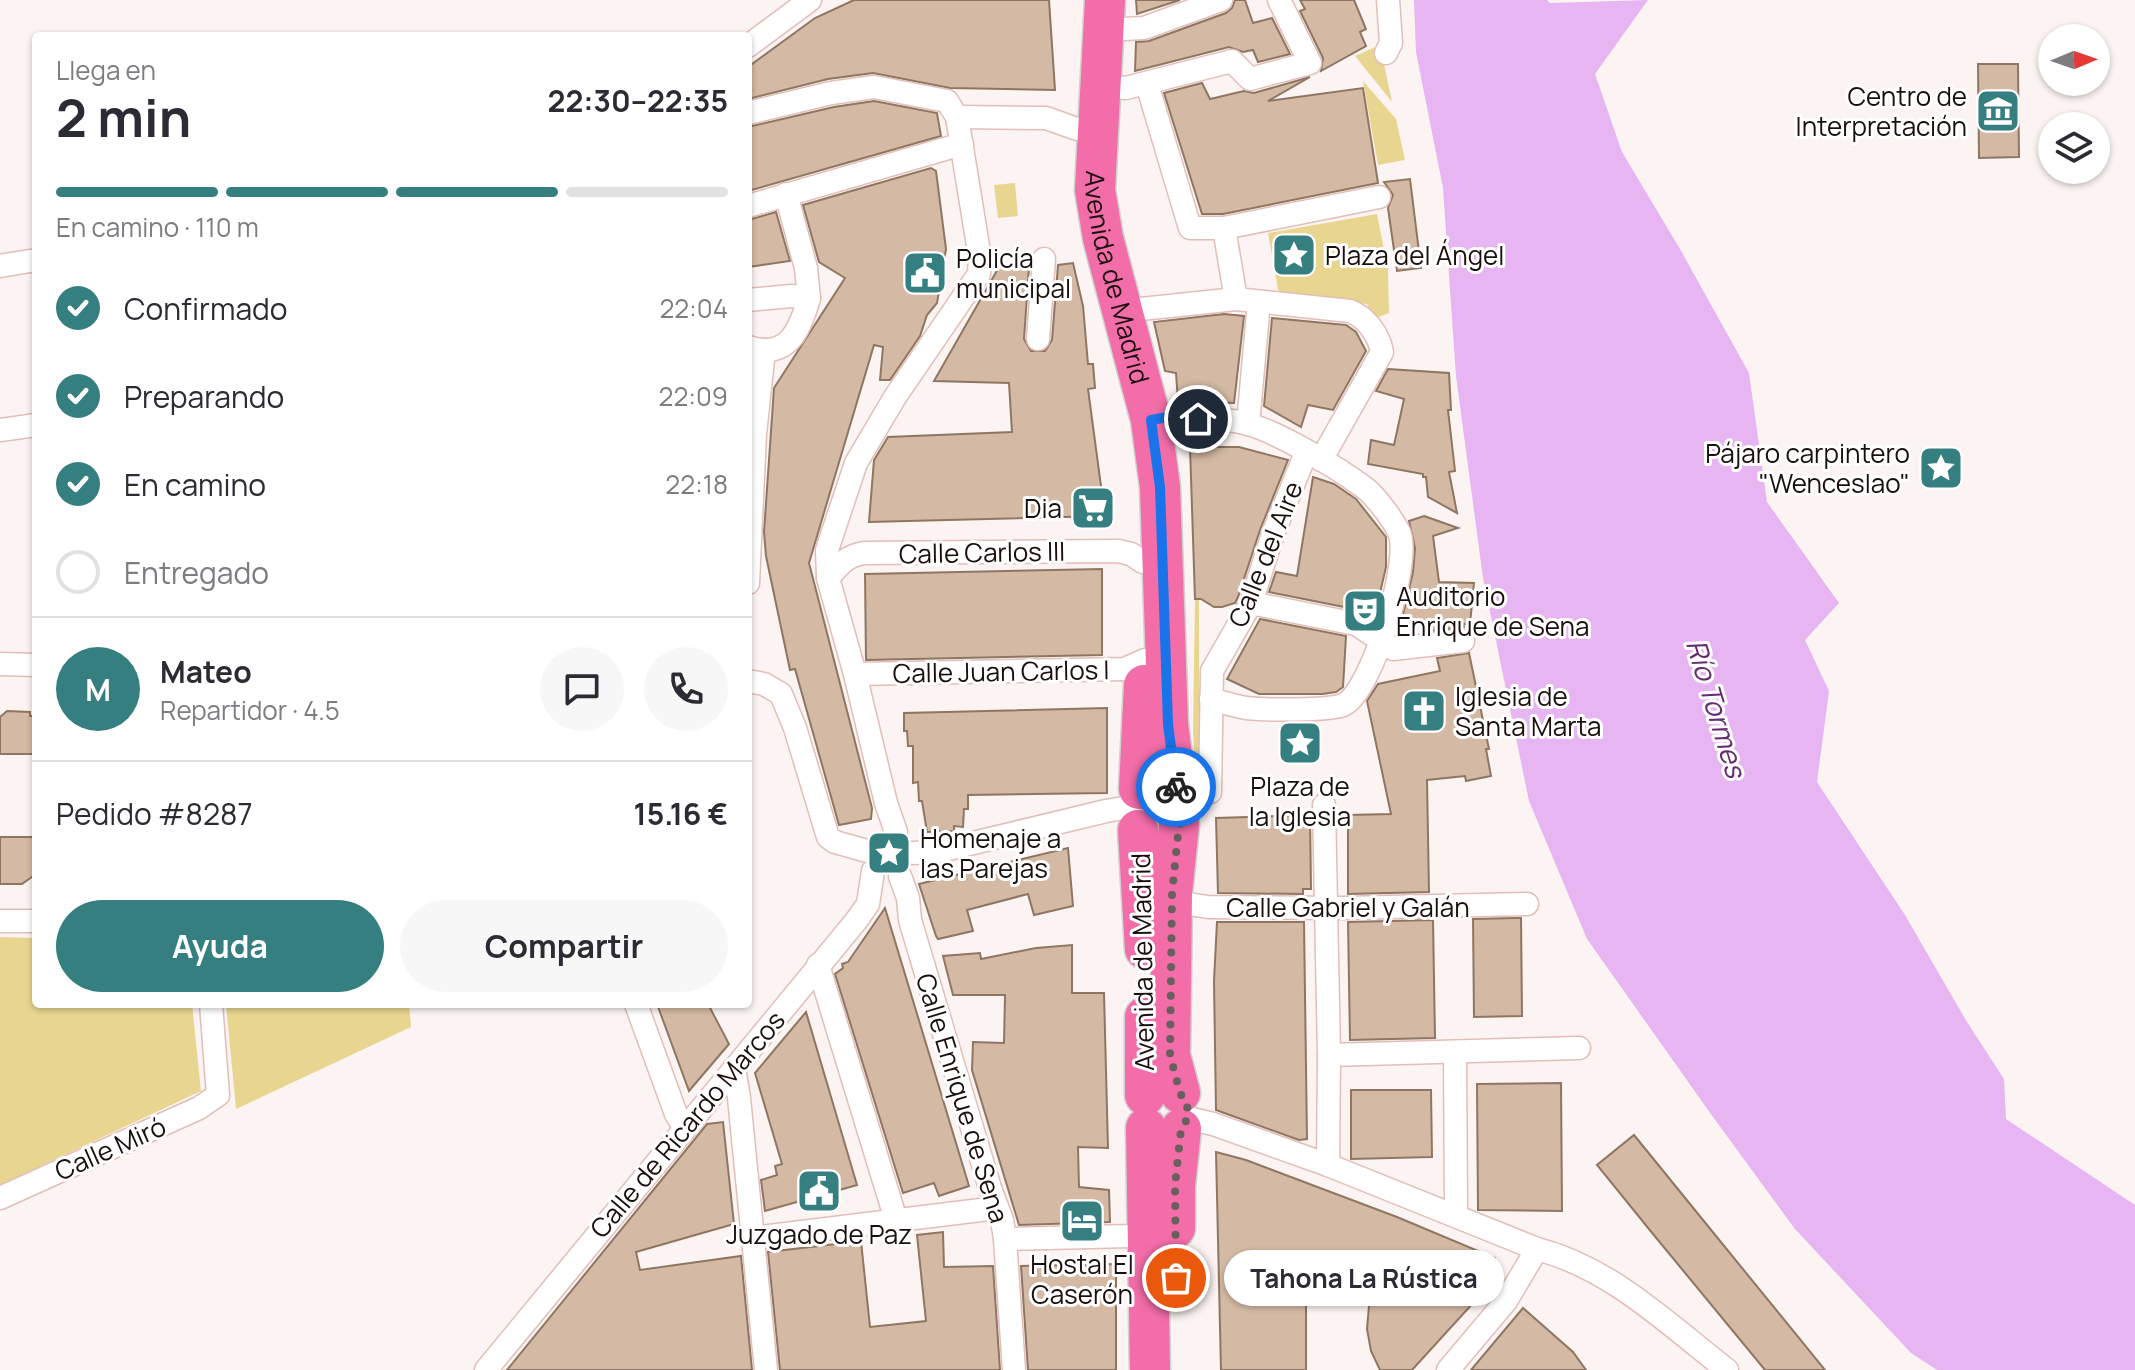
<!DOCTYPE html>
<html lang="es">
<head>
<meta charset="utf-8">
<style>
	body { margin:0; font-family:Manrope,sans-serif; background:#f7f7f7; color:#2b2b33; height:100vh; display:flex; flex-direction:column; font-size:30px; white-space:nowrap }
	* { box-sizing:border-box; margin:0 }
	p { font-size:26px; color:#7c7c81 }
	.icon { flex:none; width:44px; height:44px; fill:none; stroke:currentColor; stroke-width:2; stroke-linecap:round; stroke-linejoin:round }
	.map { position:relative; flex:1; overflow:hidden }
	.details { position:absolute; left:32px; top:32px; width:720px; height:976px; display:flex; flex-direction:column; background:#fff; border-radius:8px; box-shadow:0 2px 6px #0004 }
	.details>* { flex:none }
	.needle { width:52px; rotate:88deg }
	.tools { position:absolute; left:2038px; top:24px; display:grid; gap:16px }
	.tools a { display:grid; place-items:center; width:72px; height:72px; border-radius:50%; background:#fff; box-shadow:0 2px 6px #0004; font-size:40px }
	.pin { position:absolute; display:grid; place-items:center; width:68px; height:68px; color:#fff; margin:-34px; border:4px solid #fff; border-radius:50%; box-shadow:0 2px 8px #0007 }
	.courier { position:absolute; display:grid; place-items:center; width:80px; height:80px; margin:-40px; border:6px solid #1a73e8; border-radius:50%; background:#fff; color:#222; box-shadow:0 2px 10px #0007 }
	.bubble { position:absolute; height:56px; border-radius:28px; background:#fff; box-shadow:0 2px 6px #0004; font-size:26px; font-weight:700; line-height:56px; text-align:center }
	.head em { font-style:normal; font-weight:700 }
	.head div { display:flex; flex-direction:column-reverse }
	.head { display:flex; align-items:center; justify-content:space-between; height:136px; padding:0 24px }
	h1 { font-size:52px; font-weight:700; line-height:60px }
	.bar { display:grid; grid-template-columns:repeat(4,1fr); gap:12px 8px; align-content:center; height:96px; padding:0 24px }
	.bar i { height:10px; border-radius:6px; background:#e1e1e2 }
	.bar .on { background:#367f80 }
	.bar p { grid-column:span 4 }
	.line { display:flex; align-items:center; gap:20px; padding:0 24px; border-top:2px solid #e1e1e2 }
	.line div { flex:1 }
	.round { display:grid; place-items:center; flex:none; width:84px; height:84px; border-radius:42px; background:#f7f7f7 }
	ol { padding:0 24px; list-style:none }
	li { display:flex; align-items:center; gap:24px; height:88px }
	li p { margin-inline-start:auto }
	li .icon { padding:8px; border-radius:50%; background:#367f80; color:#fff; stroke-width:4 }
	li:last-child { color:#7c7c81 }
	li i { width:44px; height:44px; border:4px solid #e1e1e2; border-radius:50% }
	.button { display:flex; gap:16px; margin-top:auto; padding:16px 24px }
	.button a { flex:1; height:92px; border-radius:48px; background:#367f80; color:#fff; font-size:32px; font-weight:700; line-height:92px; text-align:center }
	.button a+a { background:#f7f7f7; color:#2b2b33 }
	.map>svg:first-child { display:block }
</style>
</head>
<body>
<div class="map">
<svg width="2135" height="1370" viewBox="0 0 2135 1370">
	<rect width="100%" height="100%" fill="#fbf4f2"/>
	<g fill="#e8d690">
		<path d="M1380,45L1392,102L1355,56Z"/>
		<path d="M1363,81L1396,119L1405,160L1378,165Z"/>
		<path d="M1015,183L1018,216L998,218L994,185Z"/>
		<path d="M1377,214L1388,270L1389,313L1374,319L1367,304L1282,295L1278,290L1268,233Z"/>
		<path d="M1195,599H1199V727H1202V776L1194,750L1193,731Z"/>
		<path d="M0,937L36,938V1004H192L201,1091L0,1185Z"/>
		<path d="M226,1004H409L411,1027L236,1109Z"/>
	</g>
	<path fill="#e7b5f1" d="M1414,0H1547L1550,3L1648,0L1595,74L1622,152L1680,249L1749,373L1767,502L1839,603L1805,640L1829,691L1817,782L1905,915L1967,1022L2004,1079L2006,1119L2135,1205V1370H1937L1911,1353L1795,1229L1713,1117L1587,939L1529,801L1483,578L1456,376L1443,188L1416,52Z"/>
	<g fill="#d4baa4" stroke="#8e7662" stroke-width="2">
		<path d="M854,0H1049L1055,90L950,88L873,73L828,79L748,99V67L815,18Z"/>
		<path d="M1136,0H1180L1137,14Z"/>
		<path d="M1235,0H1245L1253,23L1272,18L1290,54L1258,62L1253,50L1243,52L1229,47L1135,71L1136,42L1149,41L1226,13L1232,8Z"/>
		<path d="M1300,0H1354L1366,29L1360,32L1366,46L1321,71L1323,58L1300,11L1305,9Z"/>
		<path d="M1978,64H2018L2019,157L1979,158Z"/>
		<path d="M1310,77L1268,101L1363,88L1378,183L1223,214H1202L1164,93L1202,83L1210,99L1244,91L1254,93Z"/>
		<path d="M874,101L937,113L941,136L748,191V127L834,107Z"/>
		<path d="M931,168L936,171L946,249L937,303L927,315L920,336L890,380H880L883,347L874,345L809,563L872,808L871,819L839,825L795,669L790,670L766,556L764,532L774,388L845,278L819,262L803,205Z"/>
		<path d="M1410,179L1421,268L1397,271L1388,208L1393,195L1384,182Z"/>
		<path d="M776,212L790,261L748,267V220Z"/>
		<path d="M1073,263L1083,306L1088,364H1093L1095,388L1088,389L1105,516L869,522L874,460L888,437L1012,432L1009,383L934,381L999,267H1029L1024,339L1031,351H1045L1052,340L1058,265Z"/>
		<path d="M1224,314L1244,316L1234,403L1178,401L1176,373L1165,371L1154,322Z"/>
		<path d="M1272,318L1346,325L1356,332L1366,351L1333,410L1308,405L1301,427L1264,406Z"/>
		<path d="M1388,369L1449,373L1451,410H1448L1455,471L1449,472L1457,513L1428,497L1426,477H1423V474L1368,464L1371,440L1394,445L1404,399L1376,391Z"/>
		<path d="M1190,447H1239L1288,460L1260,530L1238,597L1235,603L1222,607H1214L1201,599H1195Z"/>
		<path d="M1313,477L1334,484L1356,499L1386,537V567L1374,619L1359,610L1269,592L1276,572L1297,576Z"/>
		<path d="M1424,516L1458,528L1433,536L1439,582L1474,583L1470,624H1463L1464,627L1431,631L1430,624L1401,623L1413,572L1415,548L1409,521Z"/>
		<path d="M1102,569V655L866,660L865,574Z"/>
		<path d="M1260,619L1346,636L1343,687L1336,692L1322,694H1259L1227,679Z"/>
		<path d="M1469,653L1489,749H1486L1491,776L1466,781L1465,776L1427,780L1429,892L1348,894V815L1391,814L1367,701L1378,684L1440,671L1437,658Z"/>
		<path d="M1107,708V793L968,795V809H964L963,827L954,826V831L927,832L922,801H919L918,782L913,783V746H908L907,731H904V713Z"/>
		<path d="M7,711L30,712V716H36V754H0V717Z"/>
		<path d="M1310,815L1311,889H1303V894L1218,893L1216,818Z"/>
		<path d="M0,837H36V874L22,884H0Z"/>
		<path d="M1068,848L1073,906L1034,915L1028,894L967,910L973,931L938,939L936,936L919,884Z"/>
		<path d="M885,908L969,1186L939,1196L934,1183L903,1193L835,974L843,968L842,964L848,962Z"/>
		<path d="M1516,918H1521L1522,1016L1474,1017L1473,919Z"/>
		<path d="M1433,920L1435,1038L1350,1040L1348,922Z"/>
		<path d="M1217,922H1304L1307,1139L1299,1140L1216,1110L1214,981Z"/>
		<path d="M1072,945V993H1104L1108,1148L1078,1147L1079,1187L1109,1190L1110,1222L1019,1225L972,1070L973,1042L1004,1043L1005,995H953L943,956L980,953L981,959L1036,948Z"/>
		<path d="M657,1004H708L729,1044L689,1091Z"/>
		<path d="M806,1012L857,1185L765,1211L761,1180L777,1175L775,1166L782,1164L755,1073Z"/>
		<path d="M1561,1083L1562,1211L1478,1210L1477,1084Z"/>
		<path d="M1351,1090H1431L1432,1157L1351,1159Z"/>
		<path d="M723,1122L734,1224L636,1252L640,1270L741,1256L752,1370H507L707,1124Z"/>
		<path d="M1634,1135L1690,1204L1825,1370H1765L1653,1234L1597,1165Z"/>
		<path d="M1216,1152L1246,1160L1397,1217L1495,1258L1485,1290L1412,1370H1380L1371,1351L1367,1329L1369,1306L1378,1281L1306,1254V1370H1221Z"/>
		<path d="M943,1232L944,1267L993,1266L1000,1370H780L768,1252L861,1241L870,1327L926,1321L917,1235Z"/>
		<path d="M1116,1264V1370H1028L1021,1266Z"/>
		<path d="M1523,1308L1573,1352L1586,1370H1471Z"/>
	</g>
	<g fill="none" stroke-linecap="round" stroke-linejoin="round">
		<g stroke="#e2beb8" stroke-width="25">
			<g id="street">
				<path d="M1103,30L1144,28L1221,0"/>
				<path d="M748,46L810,0"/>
				<path d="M1386,53L1391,43L1388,0"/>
				<path d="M1147,84L1190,228H1224"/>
				<path d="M1099,86L1126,88L1232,61L1250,79L1310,63L1279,0"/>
				<path d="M748,113L831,93L874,87L947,101L957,117L980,258L979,274L895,397L856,463L827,550L828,578L855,674L886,803L896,832"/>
				<path d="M957,117L1046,118L1077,129"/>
				<path d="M786,194L806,268L809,298"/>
				<path d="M748,206L962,144"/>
				<path d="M0,266L36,260"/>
				<path d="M748,300L791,296L809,298C800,330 788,360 748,347"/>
				<path d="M1122,311L1236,299"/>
				<path d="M1038,339L1044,259"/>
				<path d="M1151,420C1177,416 1222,417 1248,424C1280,433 1338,468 1365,488C1376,497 1392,518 1399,532C1412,560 1371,694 1343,705C1327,711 1265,710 1246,708C1234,706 1222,702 1211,699"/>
				<path d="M1248,424L1259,302"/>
				<path d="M0,430L36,425"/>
				<path d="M1321,460L1382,352C1379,335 1366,317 1350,311L1236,299L1224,228L1379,197"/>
				<path d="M828,578C839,565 846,556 864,553L1118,551L1131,554L1143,562"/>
				<path d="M748,583L755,434L764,350"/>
				<path d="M1251,603L1356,624L1393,649L1463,641"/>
				<path d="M0,664L36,665"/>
				<path d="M855,674L1125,669L1145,660"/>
				<path d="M748,681L764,684L781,694L795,728L828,837L835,842L867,851"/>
				<path d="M1182,801L1210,792L1212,671L1251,603L1273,534L1306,453"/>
				<path d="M1324,805L1329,1055L1328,1165"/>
				<path d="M913,853L936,852L1106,811L1129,807"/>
				<path d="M900,876L908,898L910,920L990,1188L1002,1220L1005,1239L1014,1370"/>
				<path d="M1172,893L1189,904L1208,907L1343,908L1527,904"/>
				<path d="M0,921H36"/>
				<path d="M818,965L896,1220"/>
				<path d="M636,1004L676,1114L685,1128"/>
				<path d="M1455,1052L1456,1214"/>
				<path d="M1329,1055L1579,1048"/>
				<path d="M734,1068L739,1098L766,1370"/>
				<path d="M1188,1118L1213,1124L1328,1165L1537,1249C1611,1268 1668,1324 1727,1370"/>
				<path d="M0,1198L199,1108L218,1095L211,1004"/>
				<path d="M752,1238L997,1208"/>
				<path d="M1005,1239L1131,1236L1149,1227"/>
				<path d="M486,1370L856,921L868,904L873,871"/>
				<path d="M1448,1370L1506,1301L1537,1249"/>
			</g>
		</g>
		<g stroke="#d1cfcf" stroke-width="43">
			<g id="highway">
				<path id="s1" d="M1105,0L1095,190L1103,238L1151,420L1160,487L1168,724L1176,790"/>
				<path d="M1139,789L1144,685"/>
				<path d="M1179,825L1172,893L1170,1055L1180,1093"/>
				<path d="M1138,830L1145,949"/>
				<path d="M1145,1095V1017"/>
				<path d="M1146,1128L1150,1370"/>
				<path d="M1175,1228V1186L1181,1129"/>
			</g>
		</g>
		<use href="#street" stroke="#fff" stroke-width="22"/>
		<use href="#highway" stroke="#f36da9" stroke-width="40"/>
	</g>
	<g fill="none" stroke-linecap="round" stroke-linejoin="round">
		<path stroke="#695f5d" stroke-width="8" stroke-dasharray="0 14.4" d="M1176,1278L1175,1186L1181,1129L1188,1118L1187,1104L1180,1093L1170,1055L1172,893L1179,825L1184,813L1182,801L1176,787"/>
		<path stroke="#1a73e8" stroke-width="10" d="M1176,787L1168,724L1160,487L1151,420L1173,416L1198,419"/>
	</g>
	<defs>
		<g id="museum-square" transform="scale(2.3)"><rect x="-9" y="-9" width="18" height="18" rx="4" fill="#367f80" stroke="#fff"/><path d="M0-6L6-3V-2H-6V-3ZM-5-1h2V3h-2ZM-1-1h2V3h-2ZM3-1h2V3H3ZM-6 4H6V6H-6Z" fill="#fff"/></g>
		<g id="sight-square" transform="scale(2.3)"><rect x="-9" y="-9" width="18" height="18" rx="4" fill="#367f80" stroke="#fff"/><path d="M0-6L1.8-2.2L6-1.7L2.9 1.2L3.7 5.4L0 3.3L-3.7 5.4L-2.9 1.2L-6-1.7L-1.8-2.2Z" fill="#fff"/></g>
		<g id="civic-square" transform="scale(2.3)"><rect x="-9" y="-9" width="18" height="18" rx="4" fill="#367f80" stroke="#fff"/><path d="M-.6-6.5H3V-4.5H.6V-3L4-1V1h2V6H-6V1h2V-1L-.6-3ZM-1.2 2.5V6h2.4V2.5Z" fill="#fff"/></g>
		<g id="supermarket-square" transform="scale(2.3)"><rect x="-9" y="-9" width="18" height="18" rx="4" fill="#367f80" stroke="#fff"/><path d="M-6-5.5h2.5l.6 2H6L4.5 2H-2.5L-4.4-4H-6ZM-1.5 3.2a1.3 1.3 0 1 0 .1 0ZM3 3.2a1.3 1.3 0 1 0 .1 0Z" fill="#fff"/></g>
		<g id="theatre-square" transform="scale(2.3)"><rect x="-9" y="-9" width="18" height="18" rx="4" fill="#367f80" stroke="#fff"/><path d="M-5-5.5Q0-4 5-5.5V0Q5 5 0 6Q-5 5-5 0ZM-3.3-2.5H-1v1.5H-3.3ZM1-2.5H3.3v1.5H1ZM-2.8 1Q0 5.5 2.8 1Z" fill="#fff"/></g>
		<g id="church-square" transform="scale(2.3)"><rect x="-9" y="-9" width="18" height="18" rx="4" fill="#367f80" stroke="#fff"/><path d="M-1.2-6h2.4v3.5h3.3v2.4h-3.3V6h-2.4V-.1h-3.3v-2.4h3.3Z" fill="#fff"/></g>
		<g id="hotel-square" transform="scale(2.3)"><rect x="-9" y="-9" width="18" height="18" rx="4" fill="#367f80" stroke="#fff"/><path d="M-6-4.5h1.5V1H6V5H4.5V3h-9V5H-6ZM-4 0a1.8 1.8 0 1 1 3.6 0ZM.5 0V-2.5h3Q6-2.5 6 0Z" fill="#fff"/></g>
	</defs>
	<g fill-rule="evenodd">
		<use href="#museum-square" x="1998" y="111"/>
		<use href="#sight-square" x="1294" y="255"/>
		<use href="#civic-square" x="925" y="273"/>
		<use href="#sight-square" x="1941" y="468"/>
		<use href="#supermarket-square" x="1093" y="508"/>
		<use href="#theatre-square" x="1365" y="611"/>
		<use href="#church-square" x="1424" y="711"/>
		<use href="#sight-square" x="1300" y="743"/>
		<use href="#sight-square" x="889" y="853"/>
		<use href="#civic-square" x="819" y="1191"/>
		<use href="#hotel-square" x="1082" y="1221"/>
	</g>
	<g text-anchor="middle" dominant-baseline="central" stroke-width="6" stroke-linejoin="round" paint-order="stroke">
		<g font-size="26" fill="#1b0f0d" stroke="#fff" text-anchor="start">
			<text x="1967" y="96" text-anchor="end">Centro de<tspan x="1967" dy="30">Interpretación</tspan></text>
			<text x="1325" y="255">Plaza del Ángel</text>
			<text x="956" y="258">Policía<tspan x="956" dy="30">municipal</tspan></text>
			<text x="1910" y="453" text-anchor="end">Pájaro carpintero<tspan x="1910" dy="30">"Wenceslao"</tspan></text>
			<text x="1062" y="508" text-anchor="end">Dia</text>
			<text x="1396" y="596">Auditorio<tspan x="1396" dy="30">Enrique de Sena</tspan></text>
			<text x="1455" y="696">Iglesia de<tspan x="1455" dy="30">Santa Marta</tspan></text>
			<text x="1300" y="786" text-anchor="middle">Plaza de<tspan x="1300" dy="30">la Iglesia</tspan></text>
			<text x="920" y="838">Homenaje a<tspan x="920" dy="30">las Parejas</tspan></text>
			<text x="819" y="1234" text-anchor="middle">Juzgado de Paz</text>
			<text x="1082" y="1264" text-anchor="middle">Hostal El<tspan x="1082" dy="30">Caserón</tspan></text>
		</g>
		<g font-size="26" fill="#1b0f0d" stroke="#fff">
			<text stroke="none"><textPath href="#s1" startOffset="280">Avenida de Madrid</textPath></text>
			<text transform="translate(982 552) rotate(-1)">Calle Carlos III</text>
			<text transform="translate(1265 554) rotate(-68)">Calle del Aire</text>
			<text transform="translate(1001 671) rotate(-1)">Calle Juan Carlos I</text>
			<text x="1348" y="907">Calle Gabriel y Galán</text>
			<text transform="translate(1142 962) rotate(-91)">Avenida de Madrid</text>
			<text transform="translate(963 1098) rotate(73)">Calle Enrique de Sena</text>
			<text transform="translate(687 1124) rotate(-50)">Calle de Ricardo Marcos</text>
			<text transform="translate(110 1148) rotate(-24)">Calle Miró</text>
		</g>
		<g font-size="28" font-style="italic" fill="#652b70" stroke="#fff">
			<text transform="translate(1717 708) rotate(73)">Río Tormes</text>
		</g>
	</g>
</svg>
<div class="tools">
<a><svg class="needle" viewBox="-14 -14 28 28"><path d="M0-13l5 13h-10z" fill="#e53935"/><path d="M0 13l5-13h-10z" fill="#7c7c81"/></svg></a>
<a><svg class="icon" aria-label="layers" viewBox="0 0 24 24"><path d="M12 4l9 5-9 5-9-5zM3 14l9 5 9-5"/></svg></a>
</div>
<div class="pin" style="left:1176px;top:1278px;background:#ea580c"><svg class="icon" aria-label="bag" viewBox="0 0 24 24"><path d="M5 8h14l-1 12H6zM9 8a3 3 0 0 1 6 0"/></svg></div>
<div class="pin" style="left:1198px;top:419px;background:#1f2937"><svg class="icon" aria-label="home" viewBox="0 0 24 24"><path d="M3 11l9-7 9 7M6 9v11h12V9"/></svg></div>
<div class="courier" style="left:1176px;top:787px"><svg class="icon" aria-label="bike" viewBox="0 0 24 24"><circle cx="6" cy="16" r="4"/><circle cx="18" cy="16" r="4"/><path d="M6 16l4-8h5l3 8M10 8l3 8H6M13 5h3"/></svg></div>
<div class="bubble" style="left:1224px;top:1250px;width:280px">Tahona La Rústica</div>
<section class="details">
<div class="head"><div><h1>2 min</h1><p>Llega en</p></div><em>22:30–22:35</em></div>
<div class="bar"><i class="on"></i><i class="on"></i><i class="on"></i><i></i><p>En camino · 110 m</p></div>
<ol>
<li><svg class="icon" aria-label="check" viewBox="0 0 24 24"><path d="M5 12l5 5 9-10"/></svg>Confirmado<p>22:04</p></li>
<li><svg class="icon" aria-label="check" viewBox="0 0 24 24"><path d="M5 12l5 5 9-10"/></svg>Preparando<p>22:09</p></li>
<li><svg class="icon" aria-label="check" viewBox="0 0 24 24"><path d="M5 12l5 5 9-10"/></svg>En camino<p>22:18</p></li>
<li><i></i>Entregado</li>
</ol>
<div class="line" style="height:144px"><b class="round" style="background:#367f80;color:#fff">M</b><div><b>Mateo</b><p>Repartidor · 4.5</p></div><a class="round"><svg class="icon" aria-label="chat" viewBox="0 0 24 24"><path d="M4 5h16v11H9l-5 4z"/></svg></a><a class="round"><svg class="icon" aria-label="phone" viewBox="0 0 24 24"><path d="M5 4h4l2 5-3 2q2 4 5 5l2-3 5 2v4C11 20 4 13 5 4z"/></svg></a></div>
<div class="line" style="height:104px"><div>Pedido #8287</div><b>15.16 €</b></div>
<div class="button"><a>Ayuda</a><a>Compartir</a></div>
</section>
</div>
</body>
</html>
